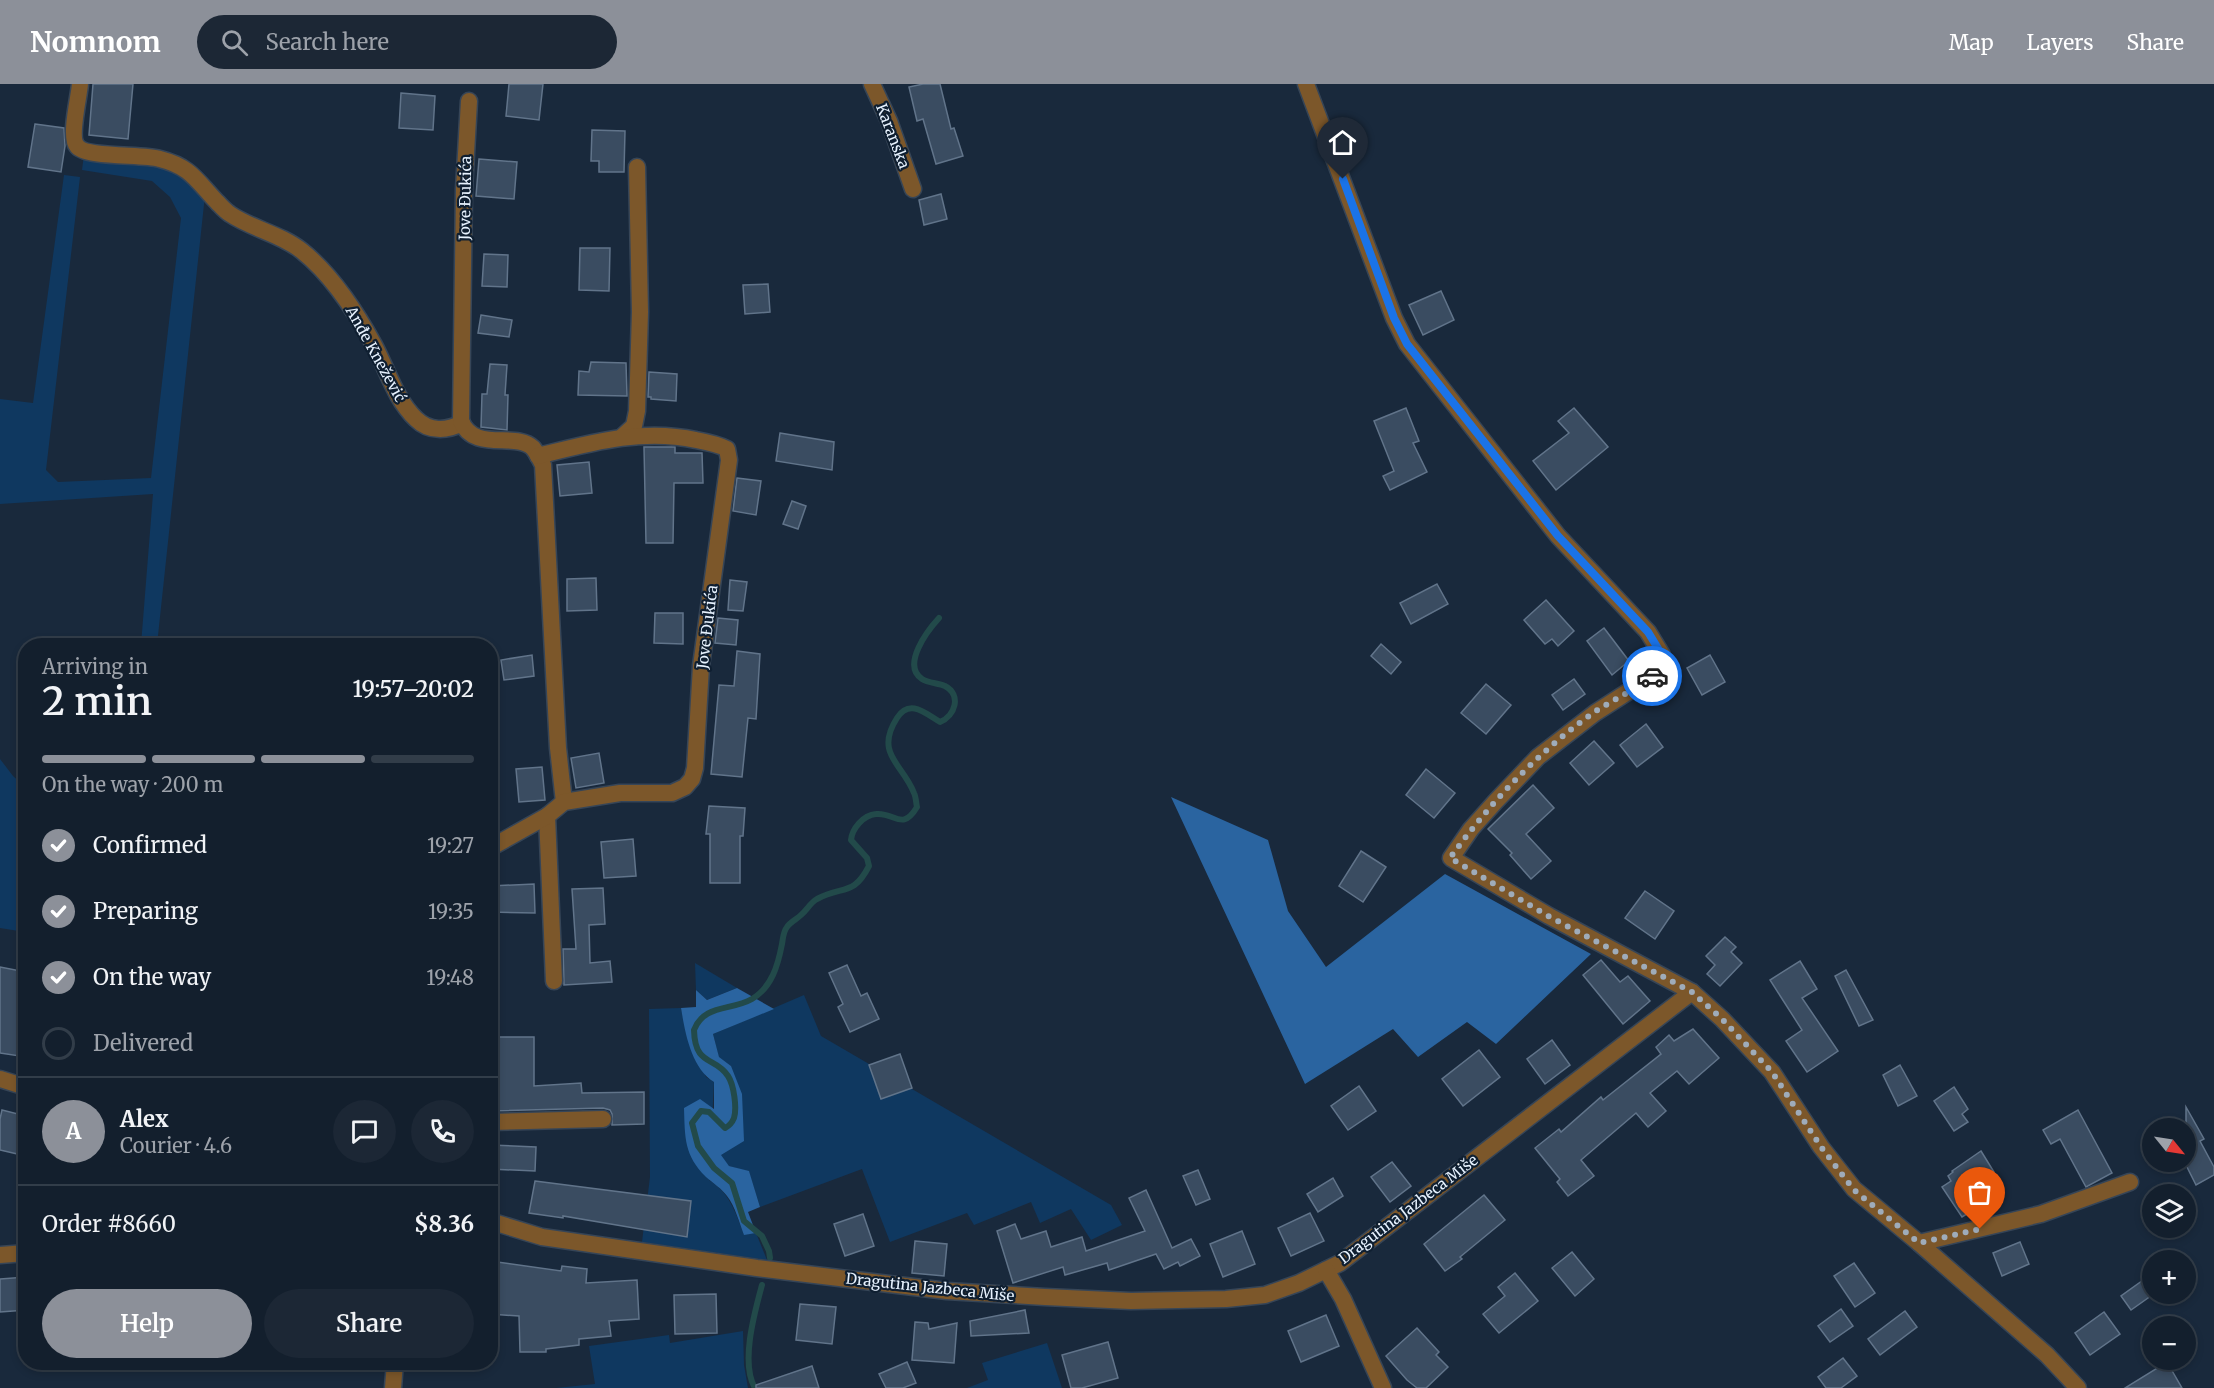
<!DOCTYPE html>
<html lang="en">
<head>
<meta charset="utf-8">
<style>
	body { margin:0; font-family:Merriweather,serif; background:#1c2735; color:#f1f3f6; height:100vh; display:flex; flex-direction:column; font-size:22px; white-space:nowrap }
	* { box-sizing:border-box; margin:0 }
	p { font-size:20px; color:#9da2aa }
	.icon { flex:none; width:33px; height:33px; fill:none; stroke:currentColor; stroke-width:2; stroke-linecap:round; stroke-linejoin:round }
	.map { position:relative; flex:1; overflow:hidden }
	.sheet { position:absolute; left:18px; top:554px; width:480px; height:732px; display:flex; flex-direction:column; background:#131f2d; border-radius:24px; box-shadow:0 3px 9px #0003,0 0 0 2px #323d49 }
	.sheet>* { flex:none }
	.needle { width:39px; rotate:120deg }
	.fabs { position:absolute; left:2142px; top:1034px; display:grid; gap:12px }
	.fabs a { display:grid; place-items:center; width:54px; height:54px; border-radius:50%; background:#131f2d; box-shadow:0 3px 9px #0003,0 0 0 2px #323d49; font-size:30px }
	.pin { position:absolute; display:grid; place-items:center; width:51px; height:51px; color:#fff; margin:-62px -26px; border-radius:50% 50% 50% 0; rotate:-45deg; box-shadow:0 0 6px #0007 }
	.pin .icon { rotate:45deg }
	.courier { position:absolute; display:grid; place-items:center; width:60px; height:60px; margin:-30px; border:4px solid #1a73e8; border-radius:50%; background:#fff; color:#222; box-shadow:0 2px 8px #0007 }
	.summary em { font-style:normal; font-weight:600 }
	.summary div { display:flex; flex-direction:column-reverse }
	.summary { display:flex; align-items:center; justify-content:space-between; height:102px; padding:0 24px }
	h1 { font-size:39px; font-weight:600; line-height:45px }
	.bar { display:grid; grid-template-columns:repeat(4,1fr); gap:9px 6px; align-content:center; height:72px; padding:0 24px }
	.bar i { height:8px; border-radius:4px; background:#323d49 }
	.bar .selected { background:#8c9099 }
	.bar p { grid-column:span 4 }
	.line { display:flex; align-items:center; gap:15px; padding:0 24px; border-top:2px solid #323d49 }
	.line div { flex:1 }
	.round { display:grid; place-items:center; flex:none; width:63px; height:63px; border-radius:32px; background:#1c2735 }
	ol { padding:0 24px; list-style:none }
	li { display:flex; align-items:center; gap:18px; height:66px }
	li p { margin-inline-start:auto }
	li .icon { padding:6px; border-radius:50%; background:#8c9099; color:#fff; stroke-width:4 }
	li:last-child { color:#9da2aa }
	li i { width:33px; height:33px; border:3px solid #323d49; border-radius:50% }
	.action { display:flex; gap:12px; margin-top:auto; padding:12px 24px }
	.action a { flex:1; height:69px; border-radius:36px; background:#8c9099; color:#fff; font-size:24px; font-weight:600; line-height:69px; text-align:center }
	.action a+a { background:#1c2735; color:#f1f3f6 }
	header { display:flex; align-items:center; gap:36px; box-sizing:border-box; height:84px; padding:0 30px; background:#8c9099; color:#fff }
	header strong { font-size:28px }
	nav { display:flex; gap:33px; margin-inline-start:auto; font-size:21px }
	.search { width:420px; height:54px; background:#1c2735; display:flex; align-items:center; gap:15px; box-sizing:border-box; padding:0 21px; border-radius:33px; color:#9da2aa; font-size:22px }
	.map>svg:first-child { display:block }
</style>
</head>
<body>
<header>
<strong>Nomnom</strong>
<div class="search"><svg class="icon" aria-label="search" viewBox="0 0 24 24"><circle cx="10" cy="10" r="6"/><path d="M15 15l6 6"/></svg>Search here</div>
<nav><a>Map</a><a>Layers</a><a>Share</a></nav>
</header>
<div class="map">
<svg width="2214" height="1304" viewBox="0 0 2214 1304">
	<rect width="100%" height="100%" fill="#19293c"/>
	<g fill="#0f3860">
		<path d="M84,71L167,81L205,111L157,561H141L153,410L0,420V315L33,319L64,91L80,93L46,386L58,398L151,394L181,134L170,113L152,97L82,86Z"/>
		<path d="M0,675L13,692L25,703V848L0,844Z"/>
		<path d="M695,879L737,904L707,916L696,906Z"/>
		<path d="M804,911L821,952L1111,1121L1122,1141L1091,1156L1071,1125L1040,1139L1031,1118L974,1141L967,1129L890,1158L862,1085L760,1123L749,1088L729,1082L720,1071L731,982L719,974L713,950Z"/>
		<path d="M681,924L683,933L706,993L714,998L709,1096C730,1109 735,1128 744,1150L756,1149L767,1176L642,1158L650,1093L649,925Z"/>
		<path d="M743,1247L744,1281L748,1304H556L595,1300L589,1262L669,1251L670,1259Z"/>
		<path d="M1047,1259L1062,1304H967L988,1296L982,1279Z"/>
	</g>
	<g fill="#2a64a0">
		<path d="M1171,713L1268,756L1288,827L1326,883L1445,790L1591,870L1496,960L1467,938L1418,973L1393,945L1305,1000Z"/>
		<path d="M737,904L774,925L713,950L719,973L731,982L742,1010L744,1057L721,1071L729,1082L749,1087L760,1123L748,1128L756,1149L744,1151C739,1138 735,1122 727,1112C721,1104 714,1100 706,1093C684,1071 685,1054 684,1024L700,1015L714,1025V998C691,984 685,948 681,924L696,923V906L707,916Z"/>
	</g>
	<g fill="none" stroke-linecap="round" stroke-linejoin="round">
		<g stroke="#224a4a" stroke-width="6">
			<path d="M770,1174L769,1167L762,1152L744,1137L732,1099L714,1084L698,1062L692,1039L701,1027L709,1028L725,1044C729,1042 732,1039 734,1034C737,1024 734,1001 728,992C715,972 695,983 694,946C704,920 731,927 752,915C772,903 778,881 782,860C783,855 783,848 787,843C790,838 797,835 801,831C807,826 810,819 817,815C843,801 853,813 869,782L867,774L851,756C852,745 863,731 876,730C895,728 902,748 917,723C916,719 916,713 914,709C903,680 874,670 897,634C910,614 926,630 940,638C955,632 962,611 945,602C938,599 928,599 922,595C901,581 928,546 939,534"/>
			<path d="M755,1304C740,1279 755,1227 762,1201"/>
		</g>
	</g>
	<g fill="#3a4c61" stroke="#61748a" stroke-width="1.5">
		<path d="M93,0H133L128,55L89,51Z"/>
		<path d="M509,0H543L539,36L506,32Z"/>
		<path d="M923,0H940L951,45L954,44L963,72L936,80L923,35L917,37L909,3Z"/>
		<path d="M401,9L435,12L433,46L399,44Z"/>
		<path d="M35,40L64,44L65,62L61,88L28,83Z"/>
		<path d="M592,46L625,47L624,88H599V77H591Z"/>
		<path d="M479,75L517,78L514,115L476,112Z"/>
		<path d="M941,110L947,135L924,141L919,116Z"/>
		<path d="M580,164H610L609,207L579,206Z"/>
		<path d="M484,170L508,171L507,203L482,202Z"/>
		<path d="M768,200L770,228L745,230L743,201Z"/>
		<path d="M1441,207L1454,236L1423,251L1409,221Z"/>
		<path d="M481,231L512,236L509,253L478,249Z"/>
		<path d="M591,278L626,279L627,312L578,311L579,287L589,288Z"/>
		<path d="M490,280L507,281L505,311H508L507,346L481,343L482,310H487Z"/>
		<path d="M649,288L677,290L676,317L651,315V313H648Z"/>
		<path d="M1406,324L1419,357L1413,359L1427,388L1390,406L1383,392L1394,387L1374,337Z"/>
		<path d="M1574,324L1608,363L1556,406L1533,377L1569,349L1558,337Z"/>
		<path d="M780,349L834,358L832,386L776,377Z"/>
		<path d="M644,363H675V369H702L703,399H674L673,459H646Z"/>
		<path d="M589,378L592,409L560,412L557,381Z"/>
		<path d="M737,394L761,397L756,431L733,427Z"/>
		<path d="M792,417L806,422L798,445L783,440Z"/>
		<path d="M596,494L597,526L567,527V495Z"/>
		<path d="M730,496L747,498L743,527L728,526Z"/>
		<path d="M1437,500L1448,520L1411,540L1400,519Z"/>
		<path d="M1546,516L1574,547L1558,562L1552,555L1545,560L1524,536Z"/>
		<path d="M655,529H683V560L654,559Z"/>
		<path d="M718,534L738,536L736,561L715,559Z"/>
		<path d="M1604,544L1629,577L1612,591L1587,557Z"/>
		<path d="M1381,560L1401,578L1391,590L1371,572Z"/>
		<path d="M737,567L760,570L756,635L748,634L742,693L711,690L719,601L734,602Z"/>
		<path d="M532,571L534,592L504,596L501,576Z"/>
		<path d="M1710,571L1725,598L1702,611L1687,584Z"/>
		<path d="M1574,595L1585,610L1563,626L1552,611Z"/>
		<path d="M1486,600L1511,621L1486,650L1461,629Z"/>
		<path d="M1646,640L1663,663L1637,683L1620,661Z"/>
		<path d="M1594,657L1614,679L1589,701L1570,679Z"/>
		<path d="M599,669L604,699L576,704L571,674Z"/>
		<path d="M542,683L545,716L519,718L516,685Z"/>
		<path d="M1426,685L1455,709L1434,734L1406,711Z"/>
		<path d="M1533,701L1554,724L1526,750L1551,777L1531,795L1510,771L1512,769L1488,745Z"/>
		<path d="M709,722L745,724L743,752H740V799H710V750H706Z"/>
		<path d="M633,755L636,792L604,794L601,758Z"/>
		<path d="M1361,767L1386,783L1363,818L1339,802Z"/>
		<path d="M534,800L535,829L490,828V802Z"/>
		<path d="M603,804L605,840L589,841L590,879L610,877L612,898L564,901L563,865H576L572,805Z"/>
		<path d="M1645,807L1674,827L1655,855L1625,834Z"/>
		<path d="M1725,853L1736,863L1731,868L1742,879L1720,902L1707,890L1715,881L1706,872Z"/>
		<path d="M1601,876L1620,898L1628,892L1650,917L1623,940L1583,891Z"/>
		<path d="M1800,877L1817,905L1802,914L1838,967L1807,988L1786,957L1802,946L1770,896Z"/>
		<path d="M847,881L861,912L867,909L879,935L850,948L838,923L843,920L829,889Z"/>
		<path d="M0,883L26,888V973L0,969Z"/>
		<path d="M1846,886L1873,936L1859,942L1835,892Z"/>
		<path d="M1693,945L1719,974L1689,1000L1677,987L1650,1009L1666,1027L1648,1043L1636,1029L1581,1076L1594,1092L1568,1112L1557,1098L1560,1095L1535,1064L1559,1045L1561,1048L1601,1013L1603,1016L1661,970L1656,963L1669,951L1674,957Z"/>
		<path d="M490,953H534V1002L581,999L582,1009L644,1008V1040L612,1041V1030L610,1026L603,1024L490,1027Z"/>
		<path d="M1552,956L1570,981L1545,1000L1527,975Z"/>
		<path d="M1479,966L1500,993L1463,1022L1442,995Z"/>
		<path d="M900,970L912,1004L881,1015L869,981Z"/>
		<path d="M1900,981L1917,1012L1898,1022L1883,991Z"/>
		<path d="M1359,1002L1376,1027L1348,1046L1331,1022Z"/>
		<path d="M1954,1003L1968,1025L1962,1030L1968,1038L1954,1047L1934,1017Z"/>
		<path d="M2186,1023L2204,1055L2200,1057L2214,1083V1091L2196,1101L2186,1081Z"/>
		<path d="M2,1026L26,1032V1072L0,1066V1035Z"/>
		<path d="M2078,1026L2112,1089L2086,1103L2060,1055L2051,1060L2043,1046Z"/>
		<path d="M490,1061L536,1063L535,1087L490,1085Z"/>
		<path d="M1981,1067L1994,1088L1975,1101L1990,1123L1974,1134L1970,1128L1962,1133L1942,1103L1951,1097L1948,1092L1953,1088L1952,1087Z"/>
		<path d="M1392,1078L1411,1102L1390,1118L1371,1093Z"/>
		<path d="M1198,1086L1210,1115L1196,1121L1183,1092Z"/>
		<path d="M1333,1094L1343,1112L1318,1128L1307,1110Z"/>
		<path d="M535,1097L691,1117L687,1153L563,1132V1134L529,1129Z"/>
		<path d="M1146,1106L1172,1164L1191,1155L1200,1172L1180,1182L1178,1178L1164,1185L1156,1170L1109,1186L1107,1179L1065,1191L1063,1183L1013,1199L997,1147L1015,1140L1021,1155L1046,1147L1051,1163L1082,1153L1086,1167L1145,1147L1129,1114Z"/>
		<path d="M1484,1111L1505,1136L1460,1173L1462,1175L1445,1187L1424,1160Z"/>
		<path d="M1310,1129L1324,1157L1291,1172L1278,1144Z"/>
		<path d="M863,1130L874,1162L845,1172L834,1140Z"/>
		<path d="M1242,1147L1255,1180L1223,1193L1210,1160Z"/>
		<path d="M915,1157L947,1160L944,1192L912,1189Z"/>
		<path d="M2020,1158L2029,1180L2002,1192L1993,1169Z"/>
		<path d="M1572,1168L1594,1195L1575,1212L1552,1184Z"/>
		<path d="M490,1177L561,1187L562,1182L587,1185L586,1199L637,1196L639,1235L609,1237L611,1252L579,1255V1261L546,1265V1268H520L519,1232L490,1230Z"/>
		<path d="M1854,1179L1875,1209L1855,1223L1834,1192Z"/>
		<path d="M1515,1189L1538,1217L1499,1249L1483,1230L1505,1212L1498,1203Z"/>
		<path d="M26,1193V1226L0,1228V1195Z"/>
		<path d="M2146,1194L2152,1203V1209H2155L2131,1226L2121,1212Z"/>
		<path d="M716,1210L717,1249L675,1250L674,1211Z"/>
		<path d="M800,1220L836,1223L832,1260L796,1256Z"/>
		<path d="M1841,1225L1853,1242L1830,1258L1818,1242Z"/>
		<path d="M1025,1226L1029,1249L971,1252L970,1237Z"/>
		<path d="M1905,1227L1917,1243L1880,1271L1868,1255Z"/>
		<path d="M2104,1228L2120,1250L2090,1271L2075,1249Z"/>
		<path d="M1326,1231L1339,1262L1301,1278L1288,1247Z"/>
		<path d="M915,1238L928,1239L929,1245L957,1239L954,1279L912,1276Z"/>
		<path d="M1417,1244L1439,1268L1436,1271L1448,1283L1426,1304H1417L1407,1296L1386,1272Z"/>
		<path d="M1108,1258L1118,1294L1082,1304H1071L1062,1271Z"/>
		<path d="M1843,1274L1857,1292L1841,1304H1826L1818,1293Z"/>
		<path d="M907,1278L916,1299L903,1304H886L879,1290Z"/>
		<path d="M2167,1278L2182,1304H2125Z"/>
		<path d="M812,1282L819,1304H756V1301Z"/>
	</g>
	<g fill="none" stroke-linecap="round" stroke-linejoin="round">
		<g stroke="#364557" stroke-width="19">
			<g id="minor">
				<path d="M80,0C79,13 69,53 77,62C85,74 143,70 160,75C191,83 196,96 217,118C221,122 225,127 230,130C252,145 281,150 302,167C332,191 356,228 374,261C387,285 395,315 416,335C429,348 447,347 462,339"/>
				<path d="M872,0L889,37L913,105"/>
				<path d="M1306,0L1394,234L1407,260L1558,452L1648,548L1662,571L1661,580L1651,593L1595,629L1538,673L1496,717L1471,745L1451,774L1549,832L1692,908L1722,935L1772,988L1821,1063L1854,1105L1919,1159L2047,1271L2078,1304"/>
				<path d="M469,17L464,105L461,337C474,369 516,347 533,364C537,369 540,375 543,381L558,664L564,718"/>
				<path d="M623,352L634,342L637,327L640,228L637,83"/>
				<path d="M547,732L554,897"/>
				<path d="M490,764L547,732L564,718L620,709H672L685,703L692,695L695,684L701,582L729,376L727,365C718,360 707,358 696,356C642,344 590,359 538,372"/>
				<path d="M0,995L26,1003"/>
				<path d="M490,1038L603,1035"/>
				<path d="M490,1137L542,1153L757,1184L947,1207L1045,1213L1131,1217L1226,1215L1265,1211L1299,1199L1340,1179L1692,908"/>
				<path d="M1919,1159L2041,1130L2130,1098"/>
				<path d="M0,1171L26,1169"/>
				<path d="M1326,1186L1343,1215L1383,1304"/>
				<path d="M393,1304L395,1278"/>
			</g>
		</g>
		<use href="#minor" stroke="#7c572a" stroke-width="16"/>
	</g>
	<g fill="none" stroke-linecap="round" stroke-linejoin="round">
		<path stroke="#9facba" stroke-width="6" stroke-dasharray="0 10.8" d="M1652,592C1634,607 1612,616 1593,629C1537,669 1490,719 1450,774L1548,832L1692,908L1722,935L1772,988L1821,1063L1854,1106L1919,1159L1980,1145"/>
		<path stroke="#1a73e8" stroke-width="8" d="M1343,95L1394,234L1407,260L1558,452L1648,548L1662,571L1661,580L1652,592"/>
	</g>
	<g text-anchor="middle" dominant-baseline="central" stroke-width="4.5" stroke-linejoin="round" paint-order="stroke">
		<g font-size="15" fill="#e7f2fe" stroke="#0f1f31">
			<text transform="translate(893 52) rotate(69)">Karanska</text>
			<text transform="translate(465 114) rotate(-89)">Jove Đukića</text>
			<text transform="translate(376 270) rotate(61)">Anđe Knežević</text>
			<text transform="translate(707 543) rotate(-83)">Jove Đukića</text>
			<text transform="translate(1408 1125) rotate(-37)">Dragutina Jazbeca Miše</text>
			<text transform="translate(930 1203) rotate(6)">Dragutina Jazbeca Miše</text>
		</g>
	</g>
</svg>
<div class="fabs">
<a><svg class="needle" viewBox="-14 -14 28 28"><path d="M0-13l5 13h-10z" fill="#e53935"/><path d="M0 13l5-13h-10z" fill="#9da2aa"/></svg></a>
<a><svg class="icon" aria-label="layers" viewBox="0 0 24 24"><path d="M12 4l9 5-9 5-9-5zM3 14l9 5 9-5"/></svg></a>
<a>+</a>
<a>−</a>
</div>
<div class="pin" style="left:1980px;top:1145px;background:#ea580c"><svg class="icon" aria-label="bag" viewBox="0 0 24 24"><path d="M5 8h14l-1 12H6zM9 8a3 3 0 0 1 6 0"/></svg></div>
<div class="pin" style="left:1343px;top:95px;background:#1f2937"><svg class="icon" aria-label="home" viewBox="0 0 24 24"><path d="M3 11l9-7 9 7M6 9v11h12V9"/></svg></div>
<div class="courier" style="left:1652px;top:592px"><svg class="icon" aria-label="car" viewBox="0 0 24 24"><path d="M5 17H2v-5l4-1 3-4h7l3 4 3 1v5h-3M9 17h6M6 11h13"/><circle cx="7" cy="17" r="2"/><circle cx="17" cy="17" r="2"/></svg></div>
<section class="sheet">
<div class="summary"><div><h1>2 min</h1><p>Arriving in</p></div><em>19:57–20:02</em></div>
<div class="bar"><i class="selected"></i><i class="selected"></i><i class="selected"></i><i></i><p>On the way · 200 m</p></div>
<ol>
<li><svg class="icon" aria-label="check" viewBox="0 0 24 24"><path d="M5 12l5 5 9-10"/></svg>Confirmed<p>19:27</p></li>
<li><svg class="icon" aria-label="check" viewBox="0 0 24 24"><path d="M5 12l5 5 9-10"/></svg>Preparing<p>19:35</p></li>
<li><svg class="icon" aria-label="check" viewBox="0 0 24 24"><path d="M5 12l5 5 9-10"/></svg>On the way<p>19:48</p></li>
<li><i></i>Delivered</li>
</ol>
<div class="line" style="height:108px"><b class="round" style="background:#8c9099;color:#fff">A</b><div><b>Alex</b><p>Courier · 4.6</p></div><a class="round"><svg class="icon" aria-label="chat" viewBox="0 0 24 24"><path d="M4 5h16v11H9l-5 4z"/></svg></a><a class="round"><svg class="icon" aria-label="phone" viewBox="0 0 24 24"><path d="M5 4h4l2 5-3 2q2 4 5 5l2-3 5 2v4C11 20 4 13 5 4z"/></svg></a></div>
<div class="line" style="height:78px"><div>Order #8660</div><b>$8.36</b></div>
<div class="action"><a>Help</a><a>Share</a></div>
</section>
</div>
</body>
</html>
